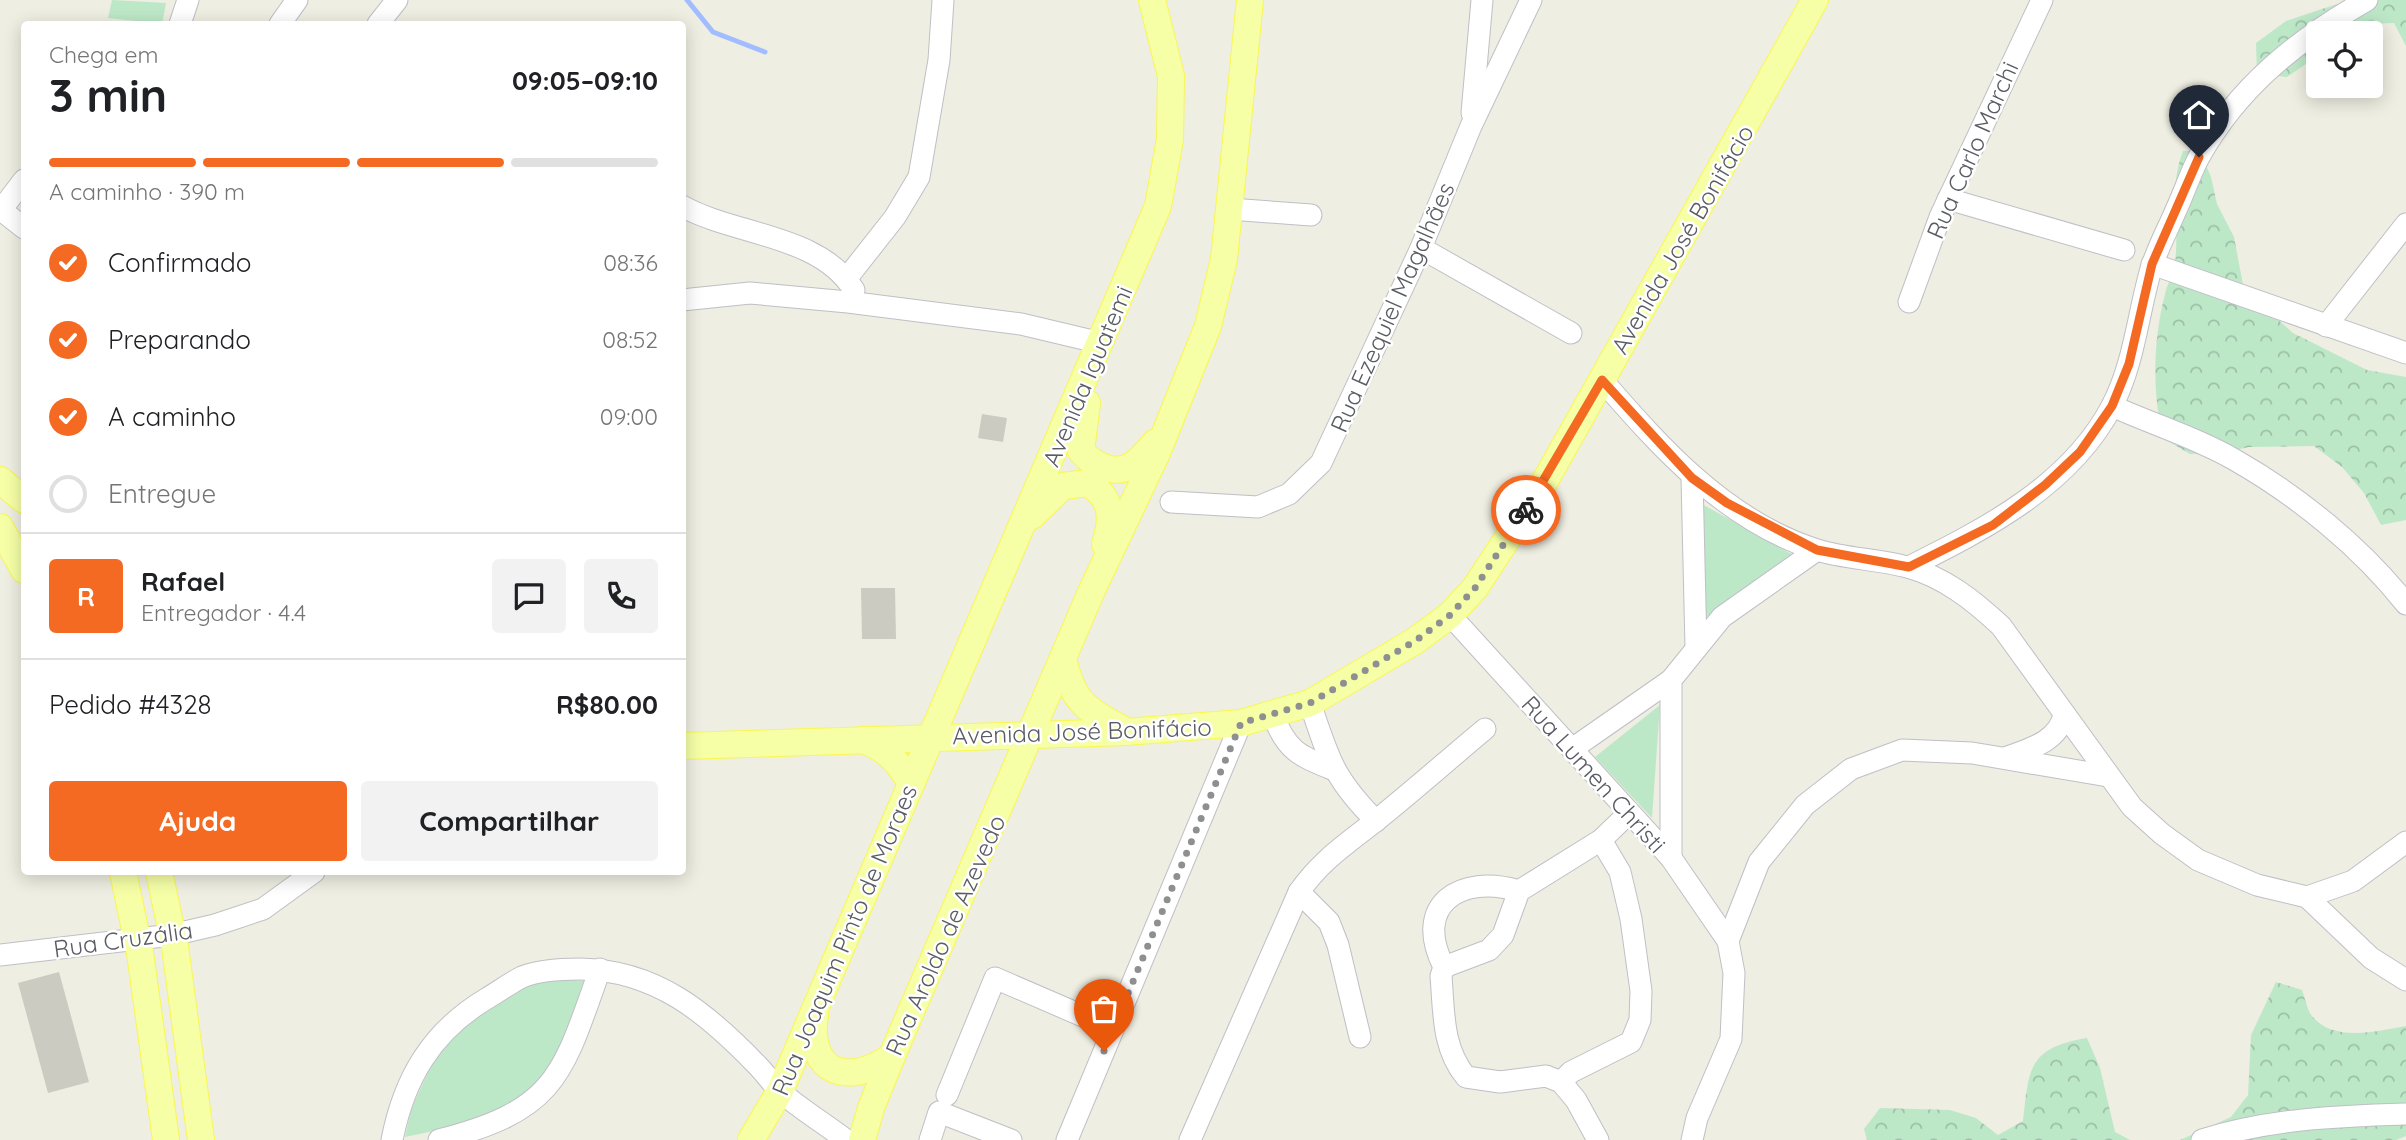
<!DOCTYPE html>
<html lang="pt">
<head>
<meta charset="utf-8">
<style>
	body { margin:0; font-family:Quicksand,sans-serif; background:#f2f2f2; color:#202124; height:100vh; display:flex; flex-direction:column; font-size:26px; white-space:nowrap }
	* { box-sizing:border-box; margin:0 }
	p { font-size:23px; color:#757577 }
	.icon { flex:none; width:38px; height:38px; fill:none; stroke:currentColor; stroke-width:2; stroke-linecap:round; stroke-linejoin:round }
	.map { position:relative; flex:1; overflow:hidden }
	.sheet { position:absolute; left:21px; top:21px; width:665px; height:854px; display:flex; flex-direction:column; background:#fff; border-radius:7px; box-shadow:0 4px 18px #0003 }
	.sheet>* { flex:none }
	.controls { position:absolute; left:2306px; top:21px; display:grid; gap:14px }
	.controls a { display:grid; place-items:center; width:77px; height:77px; border-radius:7px; background:#fff; box-shadow:0 4px 18px #0003; font-size:35px }
	.pin { position:absolute; display:grid; place-items:center; width:60px; height:60px; color:#fff; margin:-72px -30px; border-radius:50% 50% 50% 0; rotate:-45deg; box-shadow:0 0 7px #0007 }
	.pin .icon { rotate:45deg }
	.courier { position:absolute; display:grid; place-items:center; width:70px; height:70px; margin:-35px; border:5px solid #f46a22; border-radius:50%; background:#fff; color:#222; box-shadow:0 2px 9px #0007 }
	.overview em { font-style:normal; font-weight:700 }
	.overview div { display:flex; flex-direction:column-reverse }
	.overview { display:flex; align-items:center; justify-content:space-between; height:119px; padding:0 28px }
	h1 { font-size:46px; font-weight:700; line-height:52px }
	.bar { display:grid; grid-template-columns:repeat(4,1fr); gap:10px 7px; align-content:center; height:84px; padding:0 28px }
	.bar i { height:9px; border-radius:5px; background:#e0e0e0 }
	.bar .active { background:#f46a22 }
	.bar p { grid-column:span 4 }
	.line { display:flex; align-items:center; gap:18px; padding:0 28px; border-top:2px solid #e0e0e0 }
	.line div { flex:1 }
	.round { display:grid; place-items:center; flex:none; width:74px; height:74px; border-radius:7px; background:#f2f2f2 }
	ol { padding:0 28px; list-style:none }
	li { display:flex; align-items:center; gap:21px; height:77px }
	li p { margin-inline-start:auto }
	li .icon { padding:7px; border-radius:50%; background:#f46a22; color:#fff; stroke-width:4 }
	li:last-child { color:#757577 }
	li i { width:38px; height:38px; border:4px solid #e0e0e0; border-radius:50% }
	.button { display:flex; gap:14px; margin-top:auto; padding:14px 28px }
	.button a { flex:1; height:80px; border-radius:7px; background:#f46a22; color:#fff; font-size:28px; font-weight:700; line-height:80px; text-align:center }
	.button a+a { background:#f2f2f2; color:#202124 }
	.map>svg:first-child { display:block }
</style>
</head>
<body>
<div class="map">
<svg width="2406" height="1140" viewBox="0 0 2406 1140">
	<defs>
		<pattern id="forest-crowns" width="20" height="18" patternUnits="userSpaceOnUse" patternTransform="scale(1.75)"><rect width="20" height="18" fill="#bde8c8"/><path d="M2 6a3 3 0 1 1 6 0M12 15a3 3 0 1 1 6 0" fill="none" stroke="#9dbfa6"/></pattern>
	</defs>
	<rect width="100%" height="100%" fill="#eeeee2"/>
	<g fill="url(#forest-crowns)">
		<path d="M2349,0H2406V46L2394,23L2364,24L2350,33H2319V55L2287,77L2257,74L2256,43L2286,21Z"/>
		<path d="M2183,151H2200L2211,177L2217,204L2234,237L2244,290L2293,333L2367,370L2406,377V520L2381,525L2364,493L2342,467L2314,446L2249,447L2222,453L2190,454L2163,438C2152,391 2153,341 2165,294C2167,284 2174,274 2175,263C2180,225 2168,189 2183,151Z"/>
		<path d="M2276,982L2302,990C2305,998 2307,1010 2312,1016C2334,1043 2377,1031 2406,1026V1136L2396,1140H2180L2231,1117L2248,1095L2251,1035Z"/>
		<path d="M2087,1038L2100,1068L2115,1132L2130,1140H1867L1864,1129L1880,1108L1950,1110L1976,1118L1998,1135L2023,1121C2029,1068 2028,1048 2087,1038Z"/>
	</g>
	<g fill="#bde8c8">
		<path d="M112,0L166,3L162,24L108,18Z"/>
		<path d="M1702,504L1795,556L1706,617V616Z"/>
		<path d="M1660,705L1652,818L1595,757Z"/>
		<path d="M554,979L589,981L576,1021L529,1100L496,1118L405,1137L411,1109L437,1053L479,1015L516,989Z"/>
	</g>
	<g fill="none" stroke-linecap="round" stroke-linejoin="round">
		<path stroke="#a1bdff" stroke-width="5" d="M687,0L713,32L765,52"/>
	</g>
	<g fill="#cccbc1">
		<path d="M982,414L1007,418L1003,442L978,438Z"/>
		<path d="M861,588H895L896,639H862Z"/>
		<path d="M59,972L89,1082L48,1093L18,983Z"/>
	</g>
	<g fill="none" stroke-linecap="round" stroke-linejoin="round">
		<g stroke="#bfbfc6" stroke-width="23">
			<g id="minor">
				<path d="M180,24L188,0"/>
				<path d="M280,24L297,0"/>
				<path d="M378,24L397,0"/>
				<path d="M1472,113L1482,0"/>
				<path d="M1948,199L2124,250"/>
				<path d="M682,206C736,236 819,234 854,290"/>
				<path d="M0,209L24,228"/>
				<path d="M1230,209L1311,215"/>
				<path d="M1,210L24,180"/>
				<path d="M1421,248L1571,333"/>
				<path d="M2152,264L2406,353"/>
				<path d="M847,278L895,217L919,177L939,60L943,0"/>
				<path d="M682,300L750,293L848,302L1021,324L1101,343"/>
				<path d="M1909,302L1940,217L2042,0"/>
				<path d="M2326,326L2406,224"/>
				<path d="M1602,380C1662,449 1726,521 1817,550C1846,559 1878,559 1907,567C1944,577 1973,600 2001,626L2132,807L2162,834L2198,860L2257,885L2307,897L2371,958L2406,980"/>
				<path d="M2112,406C2152,424 2197,438 2235,460C2298,496 2361,547 2406,604"/>
				<path d="M1692,478L1696,647"/>
				<path d="M1171,502L1258,507L1289,494L1321,463L1421,248L1471,126L1531,0"/>
				<path d="M1909,567C1985,529 2070,486 2112,406C2134,364 2138,314 2151,269C2157,249 2168,229 2176,210C2184,193 2190,174 2199,157C2238,87 2298,39 2367,0"/>
				<path d="M1450,615L1671,858L1728,941"/>
				<path d="M1310,703C1329,759 1333,778 1376,821"/>
				<path d="M1273,715C1286,750 1299,756 1332,769"/>
				<path d="M1572,749L1671,680"/>
				<path d="M2005,758C2029,749 2058,742 2064,715"/>
				<path d="M1671,858V680L1722,617L1817,550"/>
				<path d="M1299,892L1329,922L1338,945L1360,1037"/>
				<path d="M2307,897L2353,881L2406,842"/>
				<path d="M0,955L172,935L215,925L263,909L314,872"/>
				<path d="M1444,967C1412,905 1460,873 1519,891"/>
				<path d="M1561,1082L1571,1072L1631,1042L1640,1020L1641,991L1631,919L1620,872L1601,840"/>
				<path d="M947,1095L995,978L1113,1029"/>
				<path d="M392,1140C404,1079 431,1032 486,999C498,992 510,983 522,977C539,970 562,969 580,969C656,970 707,1013 757,1065C766,1074 773,1085 782,1093C802,1110 825,1124 846,1140"/>
				<path d="M439,1140C556,1110 562,1077 600,969"/>
				<path d="M930,1140L939,1112L1011,1140"/>
				<path d="M1067,1140L1241,723"/>
				<path d="M1190,1140L1299,892C1321,860 1348,843 1378,819C1414,790 1449,759 1485,729"/>
				<path d="M1598,1140L1576,1100L1561,1082L1546,1076L1500,1082L1466,1077C1442,1048 1444,1012 1441,976L1444,967L1489,950L1503,935L1519,891L1601,840L1629,813"/>
				<path d="M1692,1140L1697,1118L1731,1039L1734,973L1728,941L1759,862L1805,805L1851,769L1902,750L1972,753L2108,776"/>
				<path d="M2202,1140C2269,1119 2337,1116 2406,1114"/>
			</g>
		</g>
		<g stroke="#faf74f" stroke-width="28">
			<g id="major">
				<path d="M1087,403L1081,451C1092,464 1113,476 1131,466C1140,461 1149,449 1156,442"/>
				<path d="M0,480L24,500"/>
				<path d="M1032,516L1063,486L1088,483C1113,498 1113,519 1105,544"/>
				<path d="M0,527L24,570"/>
				<path d="M1063,658C1073,702 1084,708 1122,729"/>
				<path d="M863,740C887,749 899,762 911,784"/>
				<path d="M682,746L1126,732L1241,723L1310,703L1415,641L1450,615L1475,588L1545,481L1815,0"/>
				<path d="M123,872L140,953L166,1140"/>
				<path d="M159,872L175,947L201,1140"/>
				<path d="M815,1015C806,1073 848,1088 892,1056"/>
				<path d="M751,1140L780,1091L1158,206L1170,139L1171,76L1152,0"/>
				<path d="M862,1140L871,1108L892,1056L1092,590L1157,453L1208,326L1224,259L1250,0"/>
			</g>
		</g>
		<use href="#minor" stroke="#fff" stroke-width="21"/>
		<use href="#major" stroke="#f6ffa6" stroke-width="26"/>
	</g>
	<g fill="none" stroke-linecap="round" stroke-linejoin="round">
		<path stroke="#8e8f90" stroke-width="7" stroke-dasharray="0 12.6" d="M1104,1051L1241,723L1310,703L1415,641L1450,615L1475,588L1526,510"/>
		<path stroke="#f46a22" stroke-width="9" d="M1526,510L1602,380L1692,478L1727,503L1817,550L1909,567L1993,525L2045,485L2080,452L2112,406L2129,364L2152,264L2199,157"/>
	</g>
	<g text-anchor="middle" dominant-baseline="central" stroke-width="5" stroke-linejoin="round" paint-order="stroke">
		<g font-size="24" fill="#5a5c64" stroke="#fff">
			<text transform="translate(1972 150) rotate(-66)">Rua Carlo Marchi</text>
			<text transform="translate(1682 239) rotate(-60)">Avenida José Bonifácio</text>
			<text transform="translate(1392 307) rotate(-66)">Rua Ezequiel Magalhães</text>
			<text transform="translate(1087 376) rotate(-67)">Avenida Iguatemi</text>
			<text transform="translate(1082 731) rotate(-2)">Avenida José Bonifácio</text>
			<text transform="translate(1594 774) rotate(48)">Rua Lumen Christi</text>
			<text transform="translate(945 935) rotate(-66)">Rua Aroldo de Azevedo</text>
			<text transform="translate(123 939) rotate(-8)">Rua Cruzália</text>
			<text transform="translate(844 940) rotate(-67)">Rua Joaquim Pinto de Moraes</text>
		</g>
	</g>
</svg>
<div class="controls">
<a><svg class="icon" aria-label="locate" viewBox="0 0 24 24"><circle cx="12" cy="12" r="6"/><path d="M12 2v4M12 18v4M2 12h4M18 12h4"/></svg></a>
</div>
<div class="pin" style="left:1104px;top:1051px;background:#ea580c"><svg class="icon" aria-label="bag" viewBox="0 0 24 24"><path d="M5 8h14l-1 12H6zM9 8a3 3 0 0 1 6 0"/></svg></div>
<div class="pin" style="left:2199px;top:157px;background:#1f2937"><svg class="icon" aria-label="home" viewBox="0 0 24 24"><path d="M3 11l9-7 9 7M6 9v11h12V9"/></svg></div>
<div class="courier" style="left:1526px;top:510px"><svg class="icon" aria-label="bike" viewBox="0 0 24 24"><circle cx="6" cy="16" r="4"/><circle cx="18" cy="16" r="4"/><path d="M6 16l4-8h5l3 8M10 8l3 8H6M13 5h3"/></svg></div>
<section class="sheet">
<div class="overview"><div><h1>3 min</h1><p>Chega em</p></div><em>09:05–09:10</em></div>
<div class="bar"><i class="active"></i><i class="active"></i><i class="active"></i><i></i><p>A caminho · 390 m</p></div>
<ol>
<li><svg class="icon" aria-label="check" viewBox="0 0 24 24"><path d="M5 12l5 5 9-10"/></svg>Confirmado<p>08:36</p></li>
<li><svg class="icon" aria-label="check" viewBox="0 0 24 24"><path d="M5 12l5 5 9-10"/></svg>Preparando<p>08:52</p></li>
<li><svg class="icon" aria-label="check" viewBox="0 0 24 24"><path d="M5 12l5 5 9-10"/></svg>A caminho<p>09:00</p></li>
<li><i></i>Entregue</li>
</ol>
<div class="line" style="height:126px"><b class="round" style="background:#f46a22;color:#fff">R</b><div><b>Rafael</b><p>Entregador · 4.4</p></div><a class="round"><svg class="icon" aria-label="chat" viewBox="0 0 24 24"><path d="M4 5h16v11H9l-5 4z"/></svg></a><a class="round"><svg class="icon" aria-label="phone" viewBox="0 0 24 24"><path d="M5 4h4l2 5-3 2q2 4 5 5l2-3 5 2v4C11 20 4 13 5 4z"/></svg></a></div>
<div class="line" style="height:91px"><div>Pedido #4328</div><b>R$80.00</b></div>
<div class="button"><a>Ajuda</a><a>Compartilhar</a></div>
</section>
</div>
</body>
</html>
